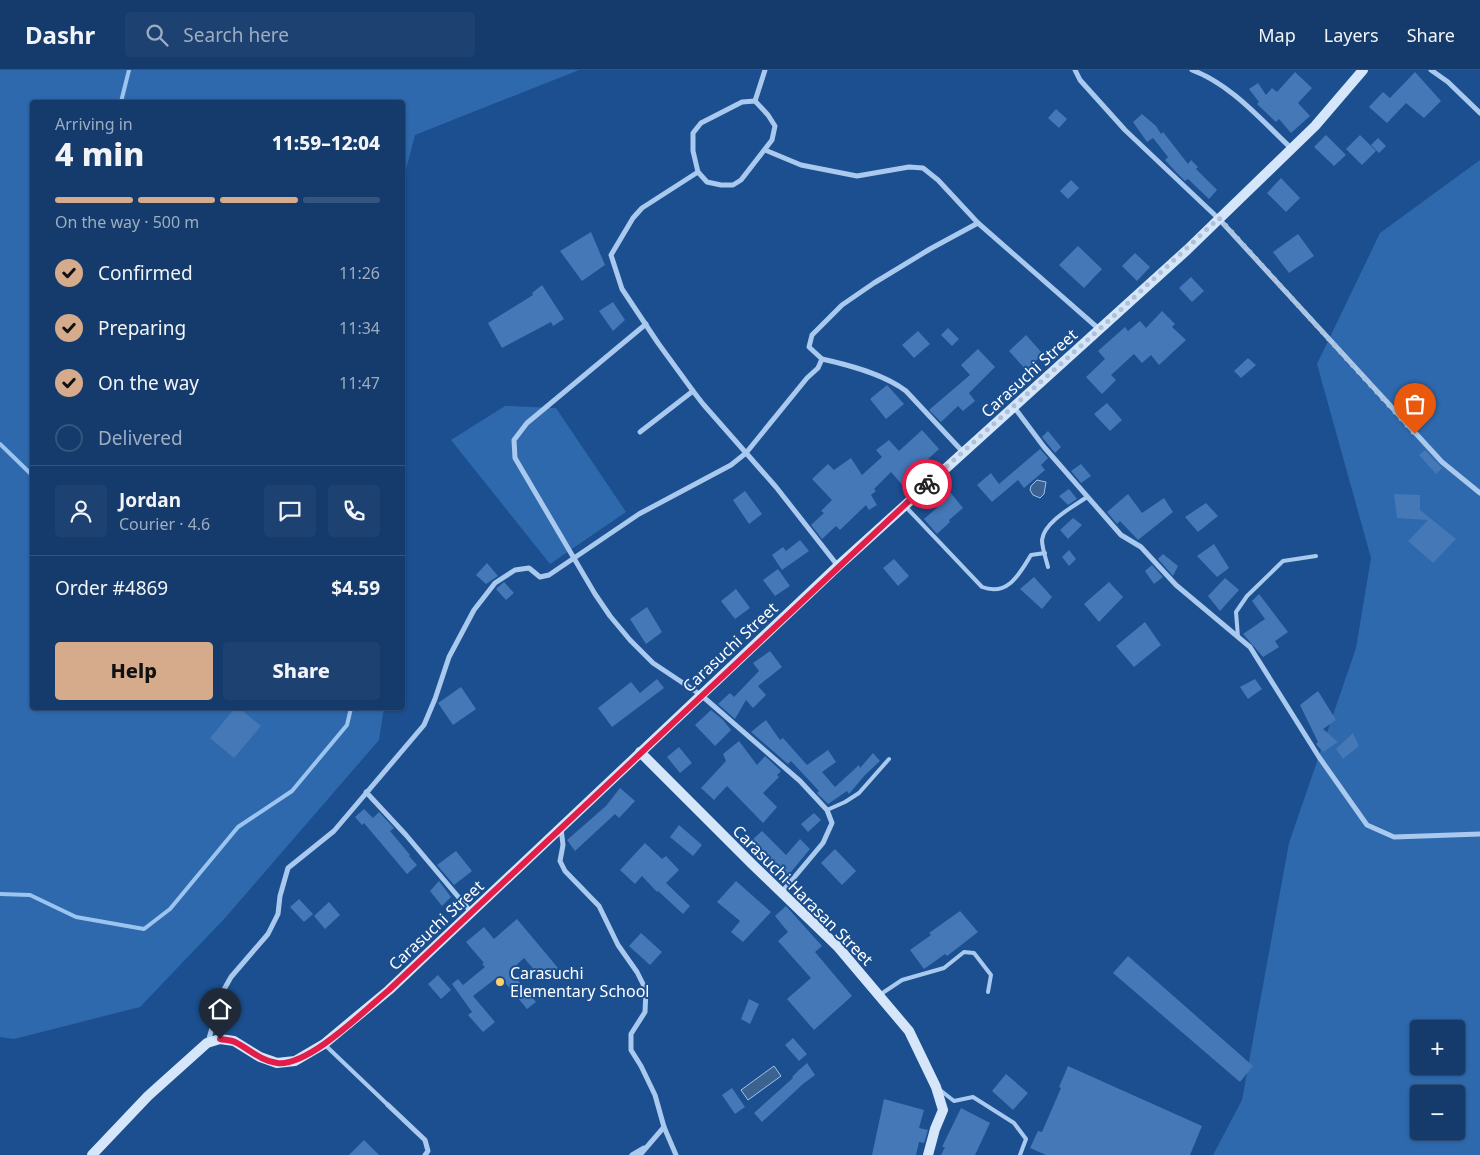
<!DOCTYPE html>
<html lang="en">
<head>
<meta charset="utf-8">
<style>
	body { margin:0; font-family:"Noto Sans",sans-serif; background:#1d4271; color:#f1f3f6; height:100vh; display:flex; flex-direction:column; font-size:19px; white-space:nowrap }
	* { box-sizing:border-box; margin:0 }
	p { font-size:16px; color:#9dadc1 }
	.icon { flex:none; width:28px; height:28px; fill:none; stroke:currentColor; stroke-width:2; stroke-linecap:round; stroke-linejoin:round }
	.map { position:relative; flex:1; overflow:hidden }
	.drawer { position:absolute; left:30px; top:30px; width:375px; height:610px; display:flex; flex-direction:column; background:#143b6b; border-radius:5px; box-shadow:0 1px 4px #0004,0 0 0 1px #33557e }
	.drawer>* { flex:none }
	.controls { position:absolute; left:1410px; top:950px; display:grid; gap:10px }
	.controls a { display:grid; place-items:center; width:55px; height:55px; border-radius:5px; background:#143b6b; box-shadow:0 1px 4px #0004,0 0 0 1px #33557e; font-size:25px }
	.pin { position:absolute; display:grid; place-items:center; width:42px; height:42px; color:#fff; margin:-51px -21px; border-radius:50% 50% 50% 0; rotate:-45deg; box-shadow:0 0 5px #0007 }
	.pin .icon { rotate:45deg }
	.courier { position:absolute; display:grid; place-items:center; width:50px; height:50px; margin:-25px; border:4px solid #e11d48; border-radius:50%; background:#fff; color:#222; box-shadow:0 1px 6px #0007 }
	.headline em { font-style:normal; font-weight:800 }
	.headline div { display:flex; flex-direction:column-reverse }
	.headline { display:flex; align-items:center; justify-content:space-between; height:85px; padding:0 25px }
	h1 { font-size:32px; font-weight:800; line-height:38px }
	.bar { display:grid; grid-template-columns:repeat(4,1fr); gap:8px 5px; align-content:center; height:60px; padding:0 25px }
	.bar i { height:6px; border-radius:4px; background:#33557e }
	.bar .active { background:#d6ab8b }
	.bar p { grid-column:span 4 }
	.line { display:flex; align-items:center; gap:12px; padding:0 25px; border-top:1px solid #33557e }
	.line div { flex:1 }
	.round { display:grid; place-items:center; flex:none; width:52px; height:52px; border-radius:5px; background:#1d4271 }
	ol { padding:0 25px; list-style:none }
	li { display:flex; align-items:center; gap:15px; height:55px }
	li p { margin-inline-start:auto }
	li .icon { padding:5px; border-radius:50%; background:#d6ab8b; color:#111; stroke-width:4 }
	li:last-child { color:#9dadc1 }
	li i { width:28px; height:28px; border:2px solid #33557e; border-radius:50% }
	.cta { display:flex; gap:10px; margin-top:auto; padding:10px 25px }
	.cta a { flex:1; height:58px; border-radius:5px; background:#d6ab8b; color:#111; font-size:20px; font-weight:800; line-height:58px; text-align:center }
	.cta a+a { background:#1d4271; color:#f1f3f6 }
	header { display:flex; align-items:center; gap:30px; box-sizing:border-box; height:70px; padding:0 25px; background:#143b6b; border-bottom:1px solid #33557e }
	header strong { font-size:24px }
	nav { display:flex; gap:28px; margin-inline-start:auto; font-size:18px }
	.search { width:350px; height:45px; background:#1d4271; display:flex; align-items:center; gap:12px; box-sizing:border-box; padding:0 18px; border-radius:5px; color:#9dadc1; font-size:19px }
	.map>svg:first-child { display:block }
</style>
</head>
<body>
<header>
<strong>Dashr</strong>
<div class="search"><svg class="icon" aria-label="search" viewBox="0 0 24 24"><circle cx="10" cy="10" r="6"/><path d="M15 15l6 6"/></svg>Search here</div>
<nav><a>Map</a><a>Layers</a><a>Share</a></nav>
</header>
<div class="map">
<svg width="1480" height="1085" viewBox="0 0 1480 1085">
	<rect width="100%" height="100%" fill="#1b4f8f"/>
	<g fill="#2e69ad" fill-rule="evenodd">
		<path d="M0,0H579L415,65L403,111L402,32H32V638H384L379,670L225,848L140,937L14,969L0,967Z"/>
		<path d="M1480,90V1085H1213L1242,1030L1289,773L1356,578L1371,488L1317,294L1380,163ZM1419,959H1456V996H1419ZM1419,1024H1456V1061H1419Z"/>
		<path d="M505,336L556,338L626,442L550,494L451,370Z"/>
	</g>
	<g fill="#3c6290" stroke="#9cc4f0">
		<path d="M1037,410L1046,412L1044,424L1040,428L1033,425L1030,420L1031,416Z"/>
		<path d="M774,996L781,1006L748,1030L741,1020Z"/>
	</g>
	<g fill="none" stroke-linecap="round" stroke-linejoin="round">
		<g stroke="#9cc4f0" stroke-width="4">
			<path d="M121,32L129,0"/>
			<path d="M0,374L32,405"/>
			<path d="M0,824L30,825L76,847L144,859L170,839L238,757L292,721L347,655L351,638"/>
		</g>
	</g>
	<g fill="#4478b7">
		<path d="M1295,2L1312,18L1298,33L1310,46L1291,63L1279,49L1276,52L1257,34L1259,32L1249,19L1258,13L1266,25L1272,18L1277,22Z"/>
		<path d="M1415,2L1441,31L1424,48L1406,33L1387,53L1369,37L1383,22L1390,28Z"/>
		<path d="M1056,39L1067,49L1059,58L1048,48Z"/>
		<path d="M1142,44L1156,56L1161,64L1163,62L1188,94L1191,90L1198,97L1196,99L1217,120L1209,129L1188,109L1185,111L1175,101L1165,90L1168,87L1153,68L1147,72L1133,52Z"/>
		<path d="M1326,65L1346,85L1334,96L1314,77Z"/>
		<path d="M1360,65L1376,81L1362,95L1346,79Z"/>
		<path d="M1378,68L1386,76L1379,83L1371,75Z"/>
		<path d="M1281,108L1300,128L1286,142L1267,123Z"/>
		<path d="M1071,110L1079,118L1068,129L1060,121Z"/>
		<path d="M591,162L605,195L582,211L560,181Z"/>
		<path d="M1298,164L1314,186L1289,203L1273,182Z"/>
		<path d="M1078,176L1102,199L1084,218L1059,195Z"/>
		<path d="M1135,183L1150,197L1137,211L1122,196Z"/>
		<path d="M1191,207L1204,221L1192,232L1179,218Z"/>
		<path d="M542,215L564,249L553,256L551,252L502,278L488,253L533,225L532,223Z"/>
		<path d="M613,232L625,250L613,261L599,241Z"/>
		<path d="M1162,241L1175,254L1172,257L1186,270L1159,295L1151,285L1142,293L1134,284L1111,305L1116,310L1102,324L1086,307L1105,289L1098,281L1125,257L1128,261L1140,251L1146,258Z"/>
		<path d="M948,258L959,269L952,276L941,265Z"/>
		<path d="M918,261L930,274L914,288L902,275Z"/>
		<path d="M1026,265L1043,284L1026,300L1009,281Z"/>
		<path d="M978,279L995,297L969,323L975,331L963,341L958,336L941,352L929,340L970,305L961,295Z"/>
		<path d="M1248,288L1256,295L1241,308L1234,301Z"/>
		<path d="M887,315L904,334L886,349L870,329Z"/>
		<path d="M1107,333L1122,350L1110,361L1094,344Z"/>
		<path d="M922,360L939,379L916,400L920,406L905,418L891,402L874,419L876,421L871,425L877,435L869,440L866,435L840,460L836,456L822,469L811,455L824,443L821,441L832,430L812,409L828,394L834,400L851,388L862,405L882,387L876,380L889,370L899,381Z"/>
		<path d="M1048,361L1061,377L1055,383L1042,367Z"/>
		<path d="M1040,379L1048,388L1041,395L1045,400L1024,418L1018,410L992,432L977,415L991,403L999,414Z"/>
		<path d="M1425,380L1442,398L1436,404L1419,385Z"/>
		<path d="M1081,394L1091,406L1081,413L1071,401Z"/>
		<path d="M1069,419L1077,429L1068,435L1059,426Z"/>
		<path d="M745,421L762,444L749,454L733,430Z"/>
		<path d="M950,422L963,438L949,450L950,452L937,464L924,449L940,435L938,432Z"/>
		<path d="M1128,424L1142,443L1164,428L1173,442L1138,470L1120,451L1117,454L1107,442Z"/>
		<path d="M1394,424L1420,425V440L1456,469L1433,493L1408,471L1428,450L1397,448Z"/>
		<path d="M1206,433L1218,446L1198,462L1185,447Z"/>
		<path d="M1073,448L1082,455L1068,469L1060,460Z"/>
		<path d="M800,470L809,481L782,500L772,485L783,477L786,481Z"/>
		<path d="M1214,474L1229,498L1217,507L1197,486Z"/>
		<path d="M1069,480L1076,489L1069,496L1062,487Z"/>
		<path d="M1163,484L1178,496L1173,506L1158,489Z"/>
		<path d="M894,489L909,506L898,516L883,498Z"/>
		<path d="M487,493L498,506L486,514L476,505Z"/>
		<path d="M1152,495L1163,507L1154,514L1145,501Z"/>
		<path d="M778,499L790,516L775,526L763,510Z"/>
		<path d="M1034,507L1052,527L1042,539L1020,519Z"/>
		<path d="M1225,508L1239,520L1220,541L1208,526Z"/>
		<path d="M504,512L514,523L506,530L496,519Z"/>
		<path d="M1109,512L1123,527L1099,552L1084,534Z"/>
		<path d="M736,519L750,538L735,549L721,531Z"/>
		<path d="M1259,524L1288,562L1275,571L1279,577L1263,587L1243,564L1265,549L1252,531Z"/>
		<path d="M647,537L662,562L646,574L630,549Z"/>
		<path d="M1145,552L1161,575L1134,597L1116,576Z"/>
		<path d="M770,581L782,597L758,616L766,625L753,638L746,630L735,649L718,634L730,623L734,627L759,601L753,593Z"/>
		<path d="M657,609L664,618L612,657L598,638L631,612L640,623Z"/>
		<path d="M1255,609L1262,619L1248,629L1240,617Z"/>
		<path d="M461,617L476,639L453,655L438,633Z"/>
		<path d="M1318,621L1336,650L1323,659L1338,672L1323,682L1316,674L1318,672L1300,635Z"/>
		<path d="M235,638H239L261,656L234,688L210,668Z"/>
		<path d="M711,640L723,650L731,660L715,676L695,655Z"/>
		<path d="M766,650L780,670L783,668L807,695L828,680L836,692L822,702L835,717L859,695L860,698L873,683L880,691L865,705L849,724L847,721L828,734L817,723L819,721L791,691L788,694L751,662Z"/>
		<path d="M1353,663L1359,676L1343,689L1336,679Z"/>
		<path d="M739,671L757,695L765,686L781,701L777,705L779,707L763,723L777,737L763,753L727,716L714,730L701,718L726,691L723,684Z"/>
		<path d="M679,677L692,693L680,703L667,687Z"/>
		<path d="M620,718L635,731L619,748L615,744L575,781L567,770L606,736Z"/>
		<path d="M364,739L373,748L379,742L394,758L390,761L410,785L409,786L417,795L407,804L364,753L362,755L355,747Z"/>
		<path d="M814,743L821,750L808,762L801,754Z"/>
		<path d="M679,755L702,775L693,786L670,767Z"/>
		<path d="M762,761L786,785L800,769L810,779L786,808L749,773Z"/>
		<path d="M645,773L662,789L666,786L679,800L666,813L690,836L683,844L658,821L657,822L642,806L635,814L620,800Z"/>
		<path d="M835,779L856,801L842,815L821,793Z"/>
		<path d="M456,781L472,801L454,815L437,795Z"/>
		<path d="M439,811L451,827L442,836L430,821Z"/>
		<path d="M736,811L771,842L743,872L731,862L740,851L717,832Z"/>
		<path d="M299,829L313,844L304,852L290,837Z"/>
		<path d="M329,832L340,845L325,859L314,846Z"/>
		<path d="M786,836L822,876L815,882L852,926L814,960L787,929L811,908L778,871L788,862L775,846Z"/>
		<path d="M960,841L978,862L947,886L945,884L924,899L910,880L931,865L929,863Z"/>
		<path d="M517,849L558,898L543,910L524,888L510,901L536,932L527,939L501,908L498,912L495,909L473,926L495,952L483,962L468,945L472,942L452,914L458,909L463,915L485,897L482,894L484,893L466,872L484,857L494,869Z"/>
		<path d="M641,863L662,882L650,895L629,876Z"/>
		<path d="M1128,886L1253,996L1240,1012L1113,903Z"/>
		<path d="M438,905L451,920L441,929L428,914Z"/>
		<path d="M749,929L759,934L750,954L741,949Z"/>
		<path d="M793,968L807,984L799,991L785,975Z"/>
		<path d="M807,993L815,1005L803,1014L762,1052L754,1043L793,1008L792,1007L799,1000Z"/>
		<path d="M1068,996L1202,1056L1190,1085H1046L1030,1078L1038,1061L1042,1062L1061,1018L1059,1017Z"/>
		<path d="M1006,1004L1028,1023L1013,1040L992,1021Z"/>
		<path d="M732,1018L745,1037L735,1044L722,1025Z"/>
		<path d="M884,1029L924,1040L919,1058L928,1060L924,1073L919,1072L916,1085H872Z"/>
		<path d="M961,1038L990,1053L975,1085H941L945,1077H942Z"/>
		<path d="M364,1070L379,1085H349Z"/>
	</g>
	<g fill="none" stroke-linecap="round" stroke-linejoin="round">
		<g stroke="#a9c9ee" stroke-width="4">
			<path d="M906,437L982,517C1008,527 1020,503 1031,485L1045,483"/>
			<path d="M1048,497C1046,489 1042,478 1042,470C1044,452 1074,436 1087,427"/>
			<path d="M1238,567L1236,542L1247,526L1283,491L1316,486"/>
			<path d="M827,740L845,732L859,723L889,689"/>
			<path d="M881,924L902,910L944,898L964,882L974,883L991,905L988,922"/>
			<path d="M324,974L388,1035"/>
			<path d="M940,1020L954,1031L973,1027L1014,1053L1026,1069L1020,1085"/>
		</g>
		<g stroke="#a9c9ee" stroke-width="5">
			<path d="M1075,0L1080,10L1125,60L1219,149L1442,392L1480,423"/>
			<path d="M1192,0C1232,15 1261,50 1292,79"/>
			<path d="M1431,0L1448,12L1480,43"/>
			<path d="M755,31L768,45L775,56L772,70L741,110L733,115H721L707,112L698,102L693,81V63L701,53L742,32Z"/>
			<path d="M755,31L765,0"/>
			<path d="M765,80L801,95L857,106L909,97L923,98L938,110L978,153L1099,259"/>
			<path d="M698,102L642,138L633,148L611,185L622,219L658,273L693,321L703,334L776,417L838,496"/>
			<path d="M646,254L527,353L514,370L515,388L595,524L610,546L630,570L653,593L701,625L800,711L827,740L832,753L823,773L781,823"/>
			<path d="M822,289C849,295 884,304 906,321L963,382"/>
			<path d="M1014,337L1044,377L1121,465L1141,477L1176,515L1250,577L1319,687L1367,755L1394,767L1480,764"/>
			<path d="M640,362L693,321"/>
			<path d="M366,722L406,765L471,842"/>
			<path d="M561,758L563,775L560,791L565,801L599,836L618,875L637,902L646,920L645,942L631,964V980L641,996L655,1025L664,1057L676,1085"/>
			<path d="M208,972L222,923L231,907L268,864L278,844L280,826L288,798L334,761L424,655L435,629L449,587L474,540L495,513L515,500L529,498L540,507L549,505L639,444L731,395L746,383L807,308L818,298L822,289L809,277L812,265L842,235L874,213L930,179L978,153"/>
			<path d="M388,1035L425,1070L428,1081L425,1085"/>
			<path d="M632,1085L644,1078"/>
			<path d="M640,1085L664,1057"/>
		</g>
		<g stroke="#d6e6fa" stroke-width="10">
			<path d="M640,682L752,794L838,877L909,961L936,1017L943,1040L935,1059L928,1085"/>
			<path d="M92,1085L148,1026L207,973L220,969L234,971L260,987L277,993L295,991L324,974L389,920L838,496L1187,180L1315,56L1363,0"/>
		</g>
	</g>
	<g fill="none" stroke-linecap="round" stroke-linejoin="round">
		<path stroke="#afc1d8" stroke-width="5" stroke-dasharray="0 9" d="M927,414L1114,246L1219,148L1415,364"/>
		<path stroke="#e11d48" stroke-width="6" d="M220,969C225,970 231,970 235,972C249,979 261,991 277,993C308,997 365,940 389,920L927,414"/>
	</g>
	<circle fill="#ffd166" stroke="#1b4f8f" stroke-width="2" cx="500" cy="912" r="5"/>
	<g text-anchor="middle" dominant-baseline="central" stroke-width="4" stroke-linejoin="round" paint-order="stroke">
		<g font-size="16" fill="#fff" stroke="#1b4f8f">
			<text transform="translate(1029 303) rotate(-42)">Carasuchi Street</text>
			<text transform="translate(730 577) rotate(-43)">Carasuchi Street</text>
			<text transform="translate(803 825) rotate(45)">Carasuchi-Harasan Street</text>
			<text transform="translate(436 855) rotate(-43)">Carasuchi Street</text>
		</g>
		<g font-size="16" fill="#fff" stroke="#1b4f8f" text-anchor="start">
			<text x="510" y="903">Carasuchi<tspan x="510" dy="18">Elementary School</tspan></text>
		</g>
	</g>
</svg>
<div class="controls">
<a>+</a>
<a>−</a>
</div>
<div class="pin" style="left:1415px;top:364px;background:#ea580c"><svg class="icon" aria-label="bag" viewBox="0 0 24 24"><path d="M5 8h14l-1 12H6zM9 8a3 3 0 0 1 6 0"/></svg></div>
<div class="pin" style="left:220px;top:969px;background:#1f2937"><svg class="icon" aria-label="home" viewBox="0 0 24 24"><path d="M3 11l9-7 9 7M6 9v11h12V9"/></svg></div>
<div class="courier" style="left:927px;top:414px"><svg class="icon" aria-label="bike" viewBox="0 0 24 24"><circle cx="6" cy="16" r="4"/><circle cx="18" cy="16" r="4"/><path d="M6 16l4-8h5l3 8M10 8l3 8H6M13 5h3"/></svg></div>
<section class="drawer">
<div class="headline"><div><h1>4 min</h1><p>Arriving in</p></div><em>11:59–12:04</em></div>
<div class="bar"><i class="active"></i><i class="active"></i><i class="active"></i><i></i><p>On the way · 500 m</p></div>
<ol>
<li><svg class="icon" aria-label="check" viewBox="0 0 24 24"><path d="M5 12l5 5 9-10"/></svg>Confirmed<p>11:26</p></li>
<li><svg class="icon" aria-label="check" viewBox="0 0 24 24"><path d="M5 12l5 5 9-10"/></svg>Preparing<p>11:34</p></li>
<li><svg class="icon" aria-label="check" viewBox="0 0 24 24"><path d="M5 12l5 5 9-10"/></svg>On the way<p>11:47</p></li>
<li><i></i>Delivered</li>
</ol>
<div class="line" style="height:90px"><a class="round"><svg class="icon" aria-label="person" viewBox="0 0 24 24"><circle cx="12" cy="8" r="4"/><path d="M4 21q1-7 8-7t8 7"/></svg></a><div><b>Jordan</b><p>Courier · 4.6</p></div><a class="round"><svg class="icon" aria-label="chat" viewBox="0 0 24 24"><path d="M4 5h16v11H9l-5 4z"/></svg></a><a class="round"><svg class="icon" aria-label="phone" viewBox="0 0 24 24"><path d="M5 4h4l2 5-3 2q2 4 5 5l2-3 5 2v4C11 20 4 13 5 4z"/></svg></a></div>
<div class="line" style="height:65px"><div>Order #4869</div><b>$4.59</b></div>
<div class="cta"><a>Help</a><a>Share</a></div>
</section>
</div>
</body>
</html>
